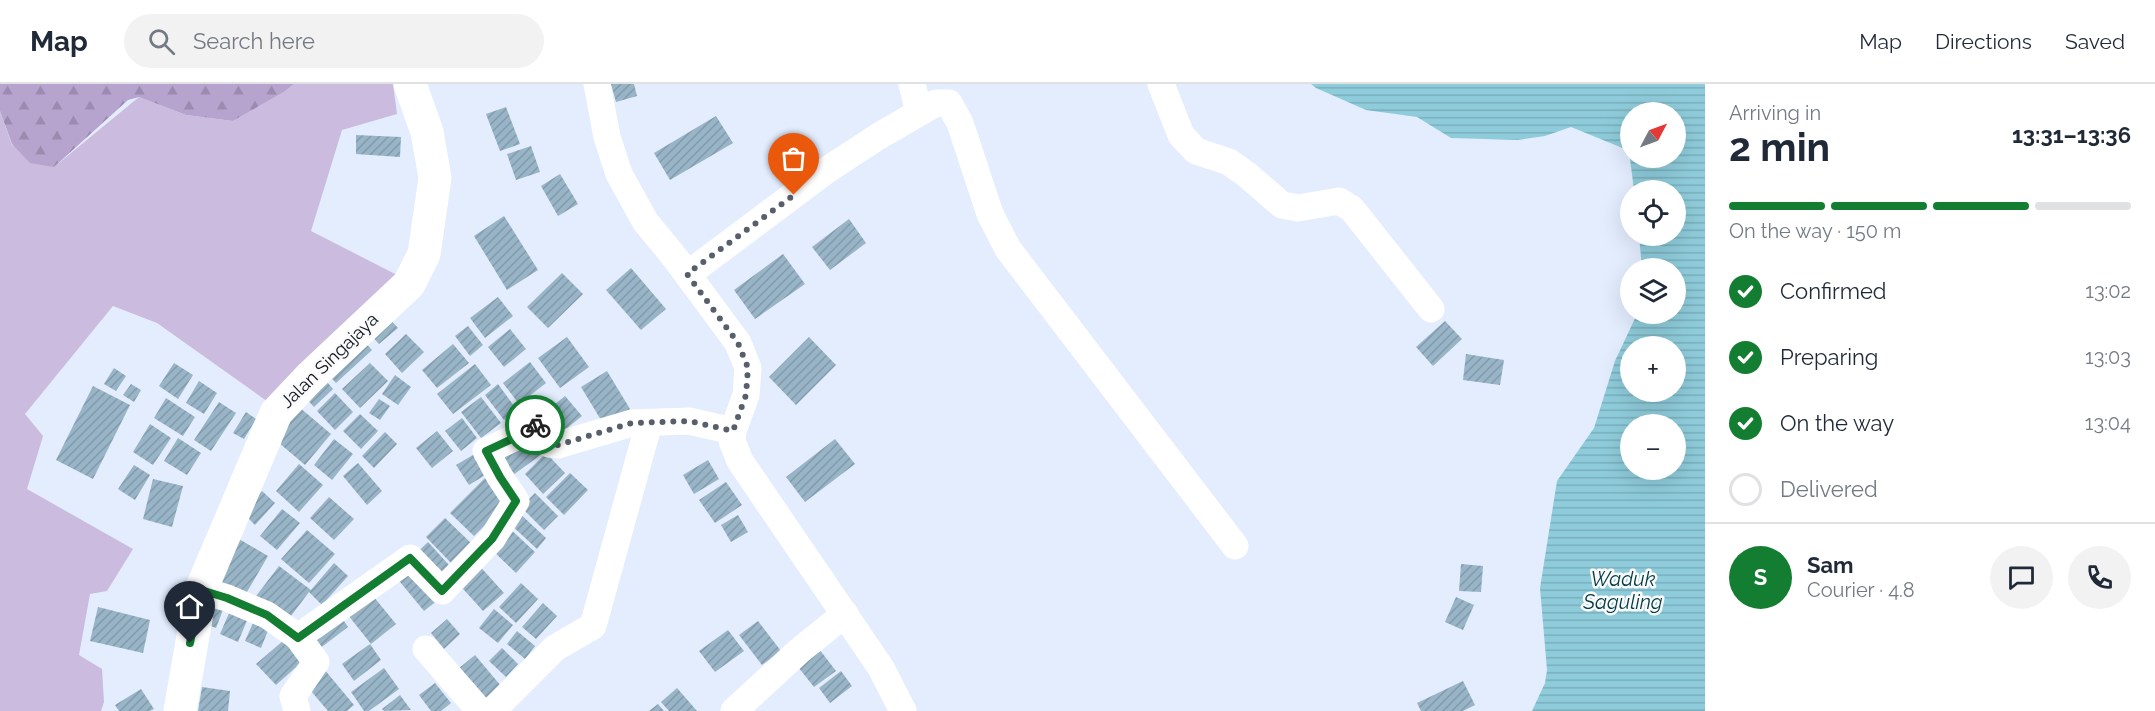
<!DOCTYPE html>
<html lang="en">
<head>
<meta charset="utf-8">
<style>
	body { margin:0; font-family:Raleway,sans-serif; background:#f2f2f3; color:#1f2937; height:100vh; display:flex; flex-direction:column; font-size:22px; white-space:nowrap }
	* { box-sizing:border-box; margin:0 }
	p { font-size:20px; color:#747a83 }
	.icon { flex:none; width:33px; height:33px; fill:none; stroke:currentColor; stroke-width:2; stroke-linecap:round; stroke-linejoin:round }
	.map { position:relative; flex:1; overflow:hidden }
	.drawer { display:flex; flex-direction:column; background:#fff; width:450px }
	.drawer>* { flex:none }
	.needle { width:39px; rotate:49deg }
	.controls { position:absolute; left:1620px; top:18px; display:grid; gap:12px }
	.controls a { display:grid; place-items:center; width:66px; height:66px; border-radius:50%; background:#fff; box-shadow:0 6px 24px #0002; font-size:30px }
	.pin { position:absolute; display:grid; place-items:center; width:51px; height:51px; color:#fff; margin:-62px -26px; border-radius:50% 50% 50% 0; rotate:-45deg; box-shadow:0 0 6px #0007 }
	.pin .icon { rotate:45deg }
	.courier { position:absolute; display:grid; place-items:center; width:60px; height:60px; margin:-30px; border:4px solid #137d31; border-radius:50%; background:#fff; color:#222; box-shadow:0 2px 8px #0007 }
	.overview em { font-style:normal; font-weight:700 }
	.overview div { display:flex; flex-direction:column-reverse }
	.overview { display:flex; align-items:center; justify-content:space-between; height:102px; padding:0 24px }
	h1 { font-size:39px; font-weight:700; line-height:45px }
	.bar { display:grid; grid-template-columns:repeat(4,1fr); gap:9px 6px; align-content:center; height:72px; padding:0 24px }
	.bar i { height:8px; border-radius:4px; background:#e0e1e3 }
	.bar .active { background:#137d31 }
	.bar p { grid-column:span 4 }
	.line { display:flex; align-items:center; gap:15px; padding:0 24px; border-top:2px solid #e0e1e3 }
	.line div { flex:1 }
	.round { display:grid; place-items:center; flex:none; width:63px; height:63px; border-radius:32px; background:#f2f2f3 }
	ol { padding:0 24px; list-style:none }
	li { display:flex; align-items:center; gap:18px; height:66px }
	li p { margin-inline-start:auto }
	li .icon { padding:6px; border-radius:50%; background:#137d31; color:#fff; stroke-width:4 }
	li:last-child { color:#747a83 }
	li i { width:33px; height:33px; border:3px solid #e0e1e3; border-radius:50% }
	header { display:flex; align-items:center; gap:36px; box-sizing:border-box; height:84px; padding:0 30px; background:#fff; border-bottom:2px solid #e0e1e3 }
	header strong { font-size:28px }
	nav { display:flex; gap:33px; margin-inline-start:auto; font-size:21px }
	.search { width:420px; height:54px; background:#f2f2f3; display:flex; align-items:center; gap:15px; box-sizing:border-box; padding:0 21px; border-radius:33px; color:#747a83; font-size:22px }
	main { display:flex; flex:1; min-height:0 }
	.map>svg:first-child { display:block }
</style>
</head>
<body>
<header>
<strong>Map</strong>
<div class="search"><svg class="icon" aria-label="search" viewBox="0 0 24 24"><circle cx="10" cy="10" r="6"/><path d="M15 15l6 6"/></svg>Search here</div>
<nav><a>Map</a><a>Directions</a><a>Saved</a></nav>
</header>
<main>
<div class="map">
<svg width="1705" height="627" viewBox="0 0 1705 627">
	<defs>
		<pattern id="forest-firs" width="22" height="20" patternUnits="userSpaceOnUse" patternTransform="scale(1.5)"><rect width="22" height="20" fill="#b6a3ce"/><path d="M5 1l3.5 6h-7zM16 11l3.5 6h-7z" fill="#9b8bb0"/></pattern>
		<pattern id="water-rules" width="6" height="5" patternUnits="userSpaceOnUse" patternTransform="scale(1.5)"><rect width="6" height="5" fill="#8fccdb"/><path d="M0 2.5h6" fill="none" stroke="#7aaebb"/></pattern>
		<pattern id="building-hatch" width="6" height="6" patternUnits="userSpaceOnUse" patternTransform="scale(1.5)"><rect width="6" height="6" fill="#98b4c7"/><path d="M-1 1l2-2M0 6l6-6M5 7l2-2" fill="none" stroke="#829aaa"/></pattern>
	</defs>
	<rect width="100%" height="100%" fill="#e3edfe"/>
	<path fill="#cbbbdf" d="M294,0H393L397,30L342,46L311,147L401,193L271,320L157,239L113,222L25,330L43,352L27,405L133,465L107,507L90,510L79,571L102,585L104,618L101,627H0V27L12,61L54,83L139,13L186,31L233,37L284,8Z"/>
	<path fill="url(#forest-firs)" d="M0,0H294L284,8L233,37L186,31L139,13L128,16L54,83L30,79L12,60L0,27Z"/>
	<path fill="url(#water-rules)" fill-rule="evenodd" d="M1311,0H1705V627H1532L1545,599L1547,586L1540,504L1557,397L1594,344L1615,277L1637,230H1676V184H1642L1639,152H1676V106H1634L1630,75L1625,65L1571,43L1545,52L1518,56L1451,54L1417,33L1366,26L1316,4ZM1630,28H1676V74H1630ZM1630,262H1676V308H1630ZM1630,340H1676V386H1630Z"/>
	<g fill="url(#building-hatch)">
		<path d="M611,0H634L637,12L616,18Z"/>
		<path d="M506,23L520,60L500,67L486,30Z"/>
		<path d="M716,32L733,59L670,96L654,69Z"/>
		<path d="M356,51L401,53L400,73L356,70Z"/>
		<path d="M531,62L540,88L516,96L507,70Z"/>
		<path d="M560,90L578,120L558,132L541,102Z"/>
		<path d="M504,132L538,186L507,206L474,152Z"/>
		<path d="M849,135L866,159L830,186L812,163Z"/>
		<path d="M783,170L805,200L755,235L734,206Z"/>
		<path d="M631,184L666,225L641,246L606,206Z"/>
		<path d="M562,189L583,210L548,244L527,223Z"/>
		<path d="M498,213L513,232L485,254L470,234Z"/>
		<path d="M387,232L398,244L379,260L369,249Z"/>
		<path d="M1445,237L1462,255L1433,282L1416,263Z"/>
		<path d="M468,242L483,261L470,272L455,252Z"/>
		<path d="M510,245L526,265L504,283L488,263Z"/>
		<path d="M406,250L424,268L402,289L385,270Z"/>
		<path d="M360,253L372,266L336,299L325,287Z"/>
		<path d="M567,253L589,283L560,304L538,274Z"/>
		<path d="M809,253L836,281L796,321L769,293Z"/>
		<path d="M453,260L469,279L437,304L422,286Z"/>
		<path d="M1466,270L1504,276L1500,301L1463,296Z"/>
		<path d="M530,278L546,299L519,320L503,299Z"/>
		<path d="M174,279L193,291L178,315L159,302Z"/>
		<path d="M370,279L388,297L360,324L342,305Z"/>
		<path d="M475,280L491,301L453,330L437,310Z"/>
		<path d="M114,284L126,292L116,307L104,300Z"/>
		<path d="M607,287L630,325L604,341L581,303Z"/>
		<path d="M395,291L411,303L398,321L382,310Z"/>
		<path d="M322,292L333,305L314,323L303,311Z"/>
		<path d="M199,297L217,309L204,330L186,319Z"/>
		<path d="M131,300L141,306L134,318L123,311Z"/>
		<path d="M498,300L517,326L504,336L485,311Z"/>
		<path d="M93,302L130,321L93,395L56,376Z"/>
		<path d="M335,309L353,328L335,346L317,327Z"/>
		<path d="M565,312L582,332L551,357L534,337Z"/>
		<path d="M481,313L501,339L481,354L461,328Z"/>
		<path d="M166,314L195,333L183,352L154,334Z"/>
		<path d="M379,315L390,322L380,336L369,329Z"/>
		<path d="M219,318L236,329L211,367L194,356Z"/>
		<path d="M299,323L331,350L305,381L272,353Z"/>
		<path d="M246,328L256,335L244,355L233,349Z"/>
		<path d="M360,330L378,347L361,365L343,347Z"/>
		<path d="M462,334L477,354L461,367L445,347Z"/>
		<path d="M150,340L171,354L153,381L133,368Z"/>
		<path d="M437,347L453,367L432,384L416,364Z"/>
		<path d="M531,347L546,367L509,394L494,374Z"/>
		<path d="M385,348L397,360L374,384L362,372Z"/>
		<path d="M178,354L201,369L187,391L164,377Z"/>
		<path d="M334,355L353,370L332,396L314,381Z"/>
		<path d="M835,355L855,380L805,418L786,393Z"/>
		<path d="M483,365L495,385L469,401L456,381Z"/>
		<path d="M546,369L565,389L543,410L525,390Z"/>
		<path d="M708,376L719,395L694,410L683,391Z"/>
		<path d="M358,379L382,407L367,421L343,392Z"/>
		<path d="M299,380L323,401L299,428L276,407Z"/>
		<path d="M134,381L150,391L135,416L118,405Z"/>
		<path d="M570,389L588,406L564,431L546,413Z"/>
		<path d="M485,394L509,417L474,452L450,429Z"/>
		<path d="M153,395L183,402L172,443L143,435Z"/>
		<path d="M726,398L742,421L715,439L699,416Z"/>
		<path d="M262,407L275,419L255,441L242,428Z"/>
		<path d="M535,409L558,432L544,446L521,423Z"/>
		<path d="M329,413L354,435L334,456L310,434Z"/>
		<path d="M282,425L300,439L277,466L260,452Z"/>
		<path d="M516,426L546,454L537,465L507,437Z"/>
		<path d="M738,431L748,448L731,458L721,441Z"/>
		<path d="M445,434L472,460L452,480L426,453Z"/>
		<path d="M507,442L535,468L516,489L488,462Z"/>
		<path d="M307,446L335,470L309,499L281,475Z"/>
		<path d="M239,455L268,472L244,513L215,496Z"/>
		<path d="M428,458L449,481L433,495L412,473Z"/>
		<path d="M476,478L504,509L483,527L456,497Z"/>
		<path d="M334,479L348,492L322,521L309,508L285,540L253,516L279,482L311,506Z"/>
		<path d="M411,480L439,515L424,527L396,493Z"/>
		<path d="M1461,480L1483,482L1481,508L1459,507Z"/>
		<path d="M521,499L538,515L516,539L499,523Z"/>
		<path d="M369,507L396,540L371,560L344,526Z"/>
		<path d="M208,511L226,518L216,544L198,537Z"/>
		<path d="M1456,513L1474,521L1463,546L1445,538Z"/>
		<path d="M543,519L557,532L536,555L522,543Z"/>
		<path d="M233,520L251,527L238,558L220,550Z"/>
		<path d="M98,523L150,536L143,569L90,557Z"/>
		<path d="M494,525L513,541L498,559L479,544Z"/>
		<path d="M340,531L348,543L315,568L306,556Z"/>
		<path d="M256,532L271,539L261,564L245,557Z"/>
		<path d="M447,535L460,550L444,565L431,549Z"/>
		<path d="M758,537L781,567L762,581L739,551Z"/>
		<path d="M728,546L744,567L715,588L699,567Z"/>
		<path d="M517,547L535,562L525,575L507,560Z"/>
		<path d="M284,556L303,577L276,601L256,580Z"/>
		<path d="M370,560L381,576L354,597L342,580Z"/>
		<path d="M816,561L836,587L814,603L794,578Z"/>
		<path d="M502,564L518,580L506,593L489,577Z"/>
		<path d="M475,571L501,602L484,616L458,585Z"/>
		<path d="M384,584L399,605L369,627H364L351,608Z"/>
		<path d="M324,585L354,621L347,627H328L305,600Z"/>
		<path d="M841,587L852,602L830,619L819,604Z"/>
		<path d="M1463,597L1475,621L1463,627H1421L1417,619Z"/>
		<path d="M435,599L451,619L441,627H431L419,611Z"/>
		<path d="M202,603L230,607L228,627H198Z"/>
		<path d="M677,604L697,627H669L661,618Z"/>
		<path d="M141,605L154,625L150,627H119L115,621Z"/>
		<path d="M400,611L411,626L384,627L382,625Z"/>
		<path d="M658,620L664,627H649Z"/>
	</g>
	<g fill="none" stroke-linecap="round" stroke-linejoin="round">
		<g stroke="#fff" stroke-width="27">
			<path d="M597,0L607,53L619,90L645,137L676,175L738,259L748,284L746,311L733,347L732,357L740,377L881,584L903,627"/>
			<path d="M912,0L919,29"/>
			<path d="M1161,0L1181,51L1196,67L1229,78L1246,90L1282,121L1298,124L1339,117L1352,125L1431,225"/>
			<path d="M688,190L827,86L879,52L936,19H949L960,39L990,130L1008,165L1235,462"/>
			<path d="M201,506L227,514L267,531L298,553"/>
			<path d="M426,565L480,627"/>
			<path d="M297,627L293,612L316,578L298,553L410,474L442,507L492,455L516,417L500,393L486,367L516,353L535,340L549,360L558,361L632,339L689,337L733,347"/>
			<path d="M492,627L555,564L593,542L649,339"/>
			<path d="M734,627L799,567L845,530"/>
		</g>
		<path stroke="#fff" stroke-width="33" d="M180,627L201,506L276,329L310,293L409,200L424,170L435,94L427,48L410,0"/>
	</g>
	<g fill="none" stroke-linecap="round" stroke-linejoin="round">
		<path stroke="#575f6a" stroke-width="6" stroke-dasharray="0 10.8" d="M535,341L549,360L558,361L632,339L689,337L733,347L746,311L748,284L738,259L687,190L794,111"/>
		<path stroke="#137d31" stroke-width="8" d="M190,559L201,506L227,514L267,531L298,554L410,474L442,507L492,455L516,417L500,393L486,367L516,353L535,341"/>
	</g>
	<g text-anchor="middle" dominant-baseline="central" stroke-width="5" stroke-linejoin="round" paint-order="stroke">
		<g font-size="18" fill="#0c121b" stroke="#fafafa">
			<text transform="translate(329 276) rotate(-44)">Jalan Singajaya</text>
		</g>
		<g font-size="20" font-style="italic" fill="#003b46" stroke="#fafafa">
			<text x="1623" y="495">Waduk<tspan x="1623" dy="23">Saguling</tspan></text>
		</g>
	</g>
</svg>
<div class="controls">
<a><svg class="needle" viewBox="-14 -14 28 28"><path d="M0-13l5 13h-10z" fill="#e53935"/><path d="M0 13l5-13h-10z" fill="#747a83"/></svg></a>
<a><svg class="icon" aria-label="locate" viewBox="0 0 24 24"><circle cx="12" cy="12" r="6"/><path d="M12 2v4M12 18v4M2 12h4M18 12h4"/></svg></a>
<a><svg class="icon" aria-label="layers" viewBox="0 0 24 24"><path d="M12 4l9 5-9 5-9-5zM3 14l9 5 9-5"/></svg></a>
<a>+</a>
<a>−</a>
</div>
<div class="pin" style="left:794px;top:111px;background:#ea580c"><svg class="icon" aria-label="bag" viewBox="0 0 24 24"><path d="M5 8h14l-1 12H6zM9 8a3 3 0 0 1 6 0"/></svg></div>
<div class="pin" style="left:190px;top:559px;background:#1f2937"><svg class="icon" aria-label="home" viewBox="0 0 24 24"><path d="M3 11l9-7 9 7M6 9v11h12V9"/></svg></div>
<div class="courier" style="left:535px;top:341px"><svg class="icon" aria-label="bike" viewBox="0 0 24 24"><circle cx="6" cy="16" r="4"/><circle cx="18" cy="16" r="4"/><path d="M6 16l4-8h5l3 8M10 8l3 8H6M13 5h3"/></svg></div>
</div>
<section class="drawer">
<div class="overview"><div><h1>2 min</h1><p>Arriving in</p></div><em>13:31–13:36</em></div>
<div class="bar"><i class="active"></i><i class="active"></i><i class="active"></i><i></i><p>On the way · 150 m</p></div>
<ol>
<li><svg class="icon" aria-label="check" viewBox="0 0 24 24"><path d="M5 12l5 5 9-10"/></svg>Confirmed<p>13:02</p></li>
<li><svg class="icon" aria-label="check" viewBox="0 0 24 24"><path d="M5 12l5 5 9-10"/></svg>Preparing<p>13:03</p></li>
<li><svg class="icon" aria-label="check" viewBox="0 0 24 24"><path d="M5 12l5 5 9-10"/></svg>On the way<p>13:04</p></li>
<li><i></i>Delivered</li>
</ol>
<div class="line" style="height:108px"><b class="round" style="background:#137d31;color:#fff">S</b><div><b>Sam</b><p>Courier · 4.8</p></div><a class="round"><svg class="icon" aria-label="chat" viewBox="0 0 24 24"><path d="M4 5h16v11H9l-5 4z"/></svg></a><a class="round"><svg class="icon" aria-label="phone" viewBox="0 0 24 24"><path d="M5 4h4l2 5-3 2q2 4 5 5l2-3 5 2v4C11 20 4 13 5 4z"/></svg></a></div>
</section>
</main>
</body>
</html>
